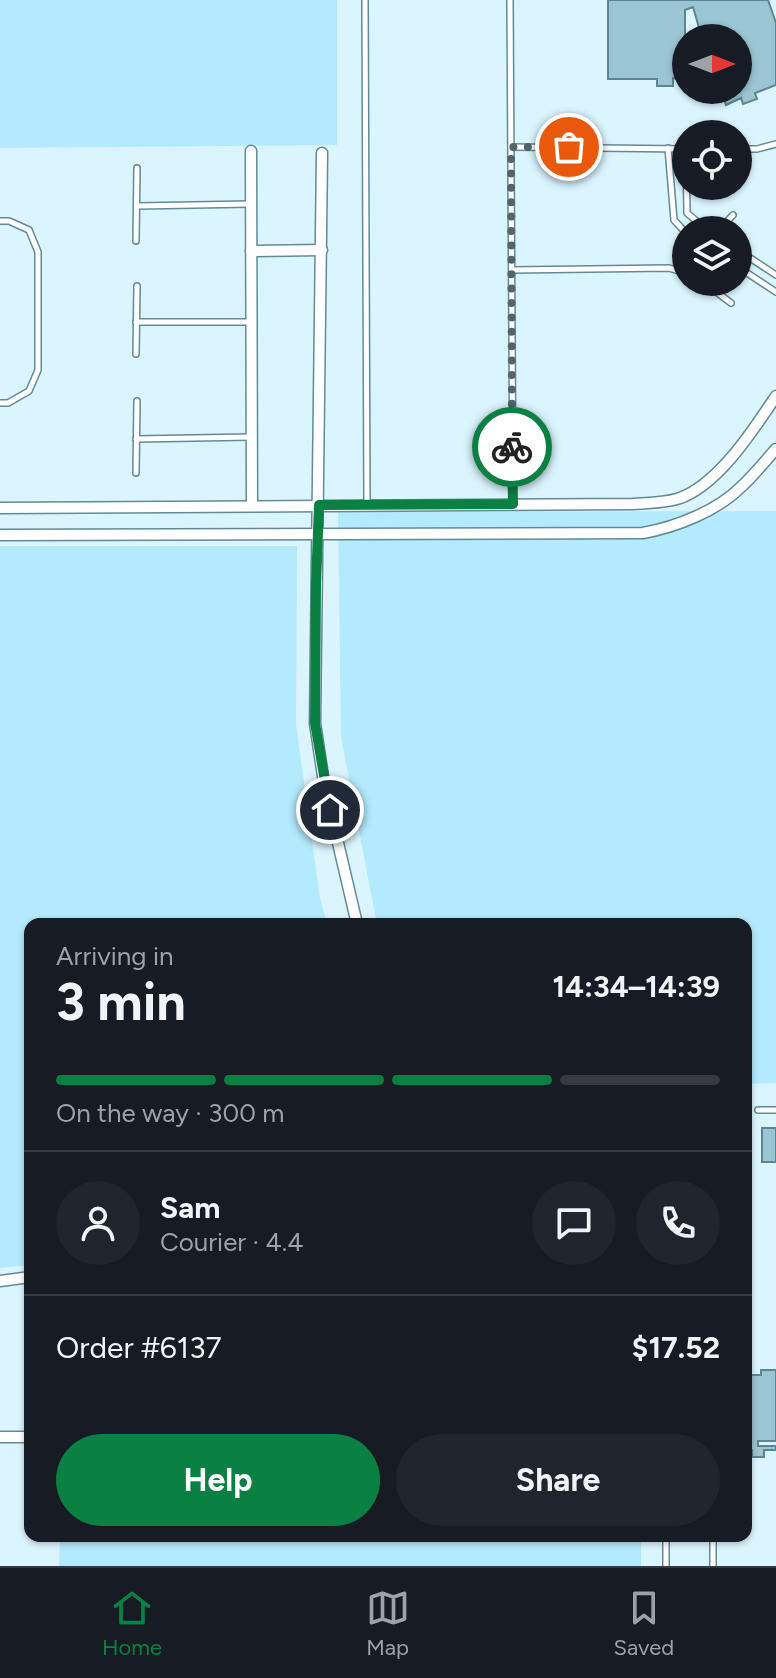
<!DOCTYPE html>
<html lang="en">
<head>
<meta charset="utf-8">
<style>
	body { margin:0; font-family:Figtree,sans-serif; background:#20242c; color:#f1f3f6; height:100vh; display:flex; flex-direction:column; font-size:30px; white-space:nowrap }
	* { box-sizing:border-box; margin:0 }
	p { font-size:26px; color:#9ea1a6 }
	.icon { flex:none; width:44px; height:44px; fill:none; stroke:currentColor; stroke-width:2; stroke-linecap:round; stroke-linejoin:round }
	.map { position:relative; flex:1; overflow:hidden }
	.sheet { position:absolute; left:24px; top:918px; width:728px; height:624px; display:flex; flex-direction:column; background:#171b24; border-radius:16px; box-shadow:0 2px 6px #0004 }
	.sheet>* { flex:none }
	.needle { width:52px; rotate:90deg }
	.fabs { position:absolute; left:672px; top:24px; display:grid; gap:16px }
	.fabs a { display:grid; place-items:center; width:80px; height:80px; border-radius:50%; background:#171b24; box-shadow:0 2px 6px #0004; font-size:40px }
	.pin { position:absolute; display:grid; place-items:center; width:68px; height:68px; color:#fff; margin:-34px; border:4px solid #fff; border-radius:50%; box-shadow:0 2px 8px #0007 }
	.courier { position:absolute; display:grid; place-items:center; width:80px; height:80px; margin:-40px; border:6px solid #0b8043; border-radius:50%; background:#fff; color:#222; box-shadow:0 2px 10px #0007 }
	.head em { font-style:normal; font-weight:700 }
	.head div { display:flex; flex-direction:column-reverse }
	.head { display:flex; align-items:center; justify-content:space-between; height:136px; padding:0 32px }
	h1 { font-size:52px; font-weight:700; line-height:60px }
	.bar { display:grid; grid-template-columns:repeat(4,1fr); gap:12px 8px; align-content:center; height:96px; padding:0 32px }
	.bar i { height:10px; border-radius:6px; background:#363941 }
	.bar .on { background:#0b8043 }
	.bar p { grid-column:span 4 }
	.line { display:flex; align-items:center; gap:20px; padding:0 32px; border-top:2px solid #363941 }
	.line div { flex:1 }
	.round { display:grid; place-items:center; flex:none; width:84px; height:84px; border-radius:42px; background:#20242c }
	.action { display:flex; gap:16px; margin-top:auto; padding:16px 32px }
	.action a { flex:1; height:92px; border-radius:48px; background:#0b8043; color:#fff; font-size:32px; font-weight:700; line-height:92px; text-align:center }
	.action a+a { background:#20242c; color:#f1f3f6 }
	.menu { display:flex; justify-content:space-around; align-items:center; height:112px; border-top:2px solid #363941; background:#171b24; font-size:22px; color:#9ea1a6 }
	.menu a { display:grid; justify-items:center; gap:4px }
	.menu .on { color:#0b8043 }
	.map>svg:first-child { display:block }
</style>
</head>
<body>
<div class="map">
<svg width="776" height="1566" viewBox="0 0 776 1566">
	<rect width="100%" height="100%" fill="#dbf5fe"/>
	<g fill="#b4eafd">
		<path d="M0,0H337V145L0,148Z"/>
		<path d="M776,511V1083L746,1084V924H377L341,737L338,512Z"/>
		<path d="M0,546H297L296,724L320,898L327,924H30V1265L0,1268Z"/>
		<path d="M60,1536H641V1566H59Z"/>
	</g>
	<g fill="#9bc5d3" stroke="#5e8593" stroke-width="2">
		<path d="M608,0H768L776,23V85L755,93L757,99L743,104L741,98L726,105L721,90H738V38H702L693,7L685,10V80L673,78V86H657V79H608Z"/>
		<rect x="762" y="1128" width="14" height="34"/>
		<path d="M761,1370H776V1441H758V1446H776V1450H764V1457H752V1450H746V1375H761Z"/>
	</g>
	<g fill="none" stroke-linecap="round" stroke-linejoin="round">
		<g stroke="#628a97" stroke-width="8">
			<g id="service">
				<path d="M365,0L367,505"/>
				<path d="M510,0L513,503"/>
				<path d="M511,147L686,149L687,213L707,230"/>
				<path d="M668,148L674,220L686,233"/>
				<path d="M738,149H757L776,144"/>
				<path d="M137,206L250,204"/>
				<path d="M0,221H9L29,230L38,252V370L29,391L8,403H0"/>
				<path d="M719,230L733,215"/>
				<path d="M136,241L137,168"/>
				<path d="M738,250L776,275"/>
				<path d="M738,267L776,292"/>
				<path d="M512,270L669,268L686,273"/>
				<path d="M703,282L731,303"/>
				<path d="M136,322H251"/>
				<path d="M136,354L137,286"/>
				<path d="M136,439L251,437"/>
				<path d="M136,473L137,401"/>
				<path d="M758,1110H776"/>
				<path d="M666,1536V1566"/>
				<path d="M713,1566V1536"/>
			</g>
		</g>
		<g stroke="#628a97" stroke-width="13">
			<g id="minor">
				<path d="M251,151L252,506"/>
				<path d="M322,153L315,723L324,783L357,924"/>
				<path d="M251,251L322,250"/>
				<path d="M0,508L633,504C647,503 663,503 677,499C717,487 754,429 776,396"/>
				<path d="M0,535L643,533C676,527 717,511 741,487C754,475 765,461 776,449"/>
				<path d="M0,1281L30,1277"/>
				<path d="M0,1437H30"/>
			</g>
		</g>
		<use href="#service" stroke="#fff" stroke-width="5"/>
		<use href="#minor" stroke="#fff" stroke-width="10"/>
	</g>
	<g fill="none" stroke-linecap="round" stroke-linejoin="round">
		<path stroke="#51656b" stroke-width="8" stroke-dasharray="0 14.4" d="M512,447L511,147H569"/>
		<path stroke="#0b8043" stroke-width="10" d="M330,810L315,723L316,584L319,505L513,504L512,447"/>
	</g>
</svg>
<div class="fabs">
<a><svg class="needle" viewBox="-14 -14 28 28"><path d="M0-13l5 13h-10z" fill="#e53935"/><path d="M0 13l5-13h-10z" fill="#9ea1a6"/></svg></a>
<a><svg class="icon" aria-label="locate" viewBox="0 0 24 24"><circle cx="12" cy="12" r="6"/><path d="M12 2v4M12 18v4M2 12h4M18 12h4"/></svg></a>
<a><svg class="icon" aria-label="layers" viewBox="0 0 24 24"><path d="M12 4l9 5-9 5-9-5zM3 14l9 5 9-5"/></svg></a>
</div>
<div class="pin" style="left:569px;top:147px;background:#ea580c"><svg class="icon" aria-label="bag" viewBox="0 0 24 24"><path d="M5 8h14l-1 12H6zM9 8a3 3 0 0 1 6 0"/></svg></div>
<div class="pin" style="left:330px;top:810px;background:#1f2937"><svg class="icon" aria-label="home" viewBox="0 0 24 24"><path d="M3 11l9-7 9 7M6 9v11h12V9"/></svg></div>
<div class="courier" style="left:512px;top:447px"><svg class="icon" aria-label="bike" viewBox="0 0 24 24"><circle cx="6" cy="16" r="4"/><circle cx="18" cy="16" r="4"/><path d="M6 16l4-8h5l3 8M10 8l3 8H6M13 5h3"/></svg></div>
<section class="sheet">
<div class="head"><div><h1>3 min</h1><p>Arriving in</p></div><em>14:34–14:39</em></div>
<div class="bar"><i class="on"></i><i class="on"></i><i class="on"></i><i></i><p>On the way · 300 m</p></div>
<div class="line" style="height:144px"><a class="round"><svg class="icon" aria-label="person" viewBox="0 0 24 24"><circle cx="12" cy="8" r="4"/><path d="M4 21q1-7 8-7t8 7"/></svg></a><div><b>Sam</b><p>Courier · 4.4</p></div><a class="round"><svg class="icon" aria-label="chat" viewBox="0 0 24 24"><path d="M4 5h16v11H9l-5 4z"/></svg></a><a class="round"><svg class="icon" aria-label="phone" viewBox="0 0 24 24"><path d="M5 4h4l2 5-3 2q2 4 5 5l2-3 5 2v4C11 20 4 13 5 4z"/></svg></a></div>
<div class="line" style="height:104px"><div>Order #6137</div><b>$17.52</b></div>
<div class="action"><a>Help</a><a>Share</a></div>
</section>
</div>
<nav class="menu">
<a class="on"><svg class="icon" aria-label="home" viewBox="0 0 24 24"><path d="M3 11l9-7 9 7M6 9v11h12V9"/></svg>Home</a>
<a><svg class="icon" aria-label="map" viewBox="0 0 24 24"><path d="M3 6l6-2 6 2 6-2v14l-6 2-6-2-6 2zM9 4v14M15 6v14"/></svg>Map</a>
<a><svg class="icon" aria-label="saved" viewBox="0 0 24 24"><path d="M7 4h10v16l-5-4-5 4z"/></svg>Saved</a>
</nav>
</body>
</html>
